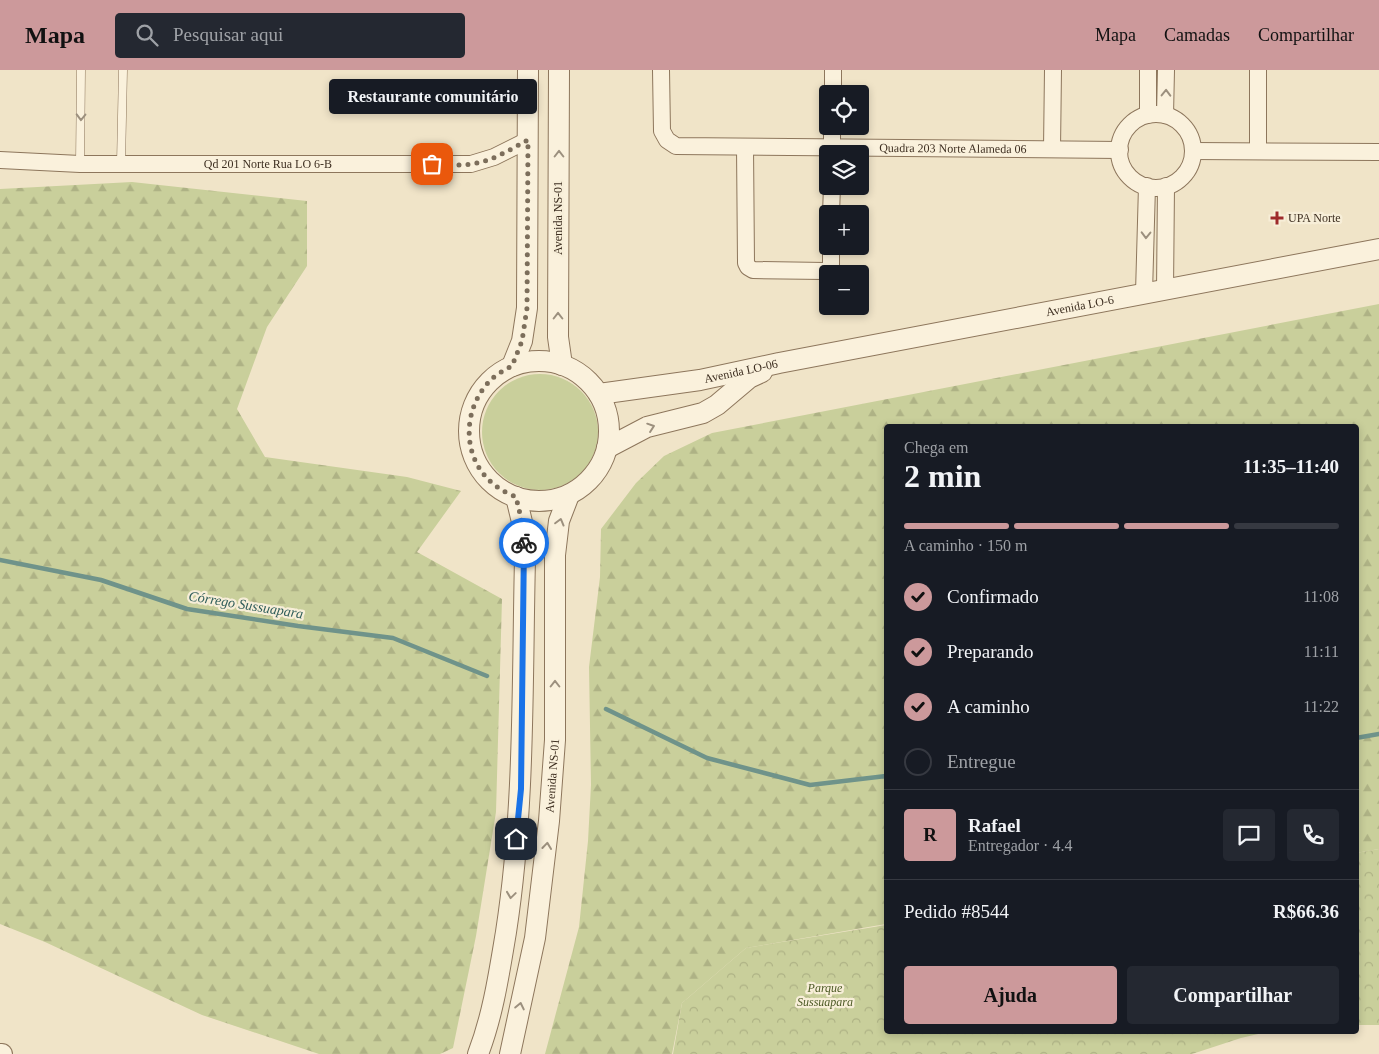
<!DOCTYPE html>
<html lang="pt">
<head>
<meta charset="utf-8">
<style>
	body { margin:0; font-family:Georgia,serif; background:#242831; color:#f1f3f6; height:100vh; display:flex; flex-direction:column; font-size:19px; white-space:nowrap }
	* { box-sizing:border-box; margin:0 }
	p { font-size:16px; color:#9ea1a6 }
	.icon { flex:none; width:28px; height:28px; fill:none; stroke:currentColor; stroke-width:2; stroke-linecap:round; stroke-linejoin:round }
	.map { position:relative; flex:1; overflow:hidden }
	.drawer { position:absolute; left:884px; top:354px; width:475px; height:610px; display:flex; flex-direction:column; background:#171b24; border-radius:5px; box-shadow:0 2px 8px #0003 }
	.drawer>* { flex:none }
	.controls { position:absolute; left:819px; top:15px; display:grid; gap:10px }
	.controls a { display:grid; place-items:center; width:50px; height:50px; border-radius:5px; background:#171b24; box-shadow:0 2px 8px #0003; font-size:25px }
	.pin { position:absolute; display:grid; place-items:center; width:42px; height:42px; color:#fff; margin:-21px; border-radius:10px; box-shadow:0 2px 8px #0006 }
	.courier { position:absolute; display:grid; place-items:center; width:50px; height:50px; margin:-25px; border:4px solid #1a73e8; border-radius:50%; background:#fff; color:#222; box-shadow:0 1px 6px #0007 }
	.bubble { position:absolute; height:35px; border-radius:5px; background:#171b24; box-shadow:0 2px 8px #0003; font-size:16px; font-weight:600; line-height:35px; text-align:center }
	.head em { font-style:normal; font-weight:600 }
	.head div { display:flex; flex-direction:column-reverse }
	.head { display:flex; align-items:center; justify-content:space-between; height:85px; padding:0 20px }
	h1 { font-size:32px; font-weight:600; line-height:38px }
	.bar { display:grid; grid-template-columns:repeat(4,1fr); gap:8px 5px; align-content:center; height:60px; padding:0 20px }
	.bar i { height:6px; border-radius:4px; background:#363941 }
	.bar .selected { background:#cc999b }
	.bar p { grid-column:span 4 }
	.line { display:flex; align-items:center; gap:12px; padding:0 20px; border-top:1px solid #363941 }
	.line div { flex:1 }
	.round { display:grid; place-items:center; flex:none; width:52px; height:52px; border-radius:5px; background:#242831 }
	ol { padding:0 20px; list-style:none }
	li { display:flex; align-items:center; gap:15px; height:55px }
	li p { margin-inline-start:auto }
	li .icon { padding:5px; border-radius:50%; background:#cc999b; color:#111; stroke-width:4 }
	li:last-child { color:#9ea1a6 }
	li i { width:28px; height:28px; border:2px solid #363941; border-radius:50% }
	.cta { display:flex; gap:10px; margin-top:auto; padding:10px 20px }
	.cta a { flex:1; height:58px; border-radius:5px; background:#cc999b; color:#111; font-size:20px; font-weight:600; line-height:58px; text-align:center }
	.cta a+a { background:#242831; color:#f1f3f6 }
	header { display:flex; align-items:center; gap:30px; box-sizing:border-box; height:70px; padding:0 25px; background:#cc999b; color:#111 }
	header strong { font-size:24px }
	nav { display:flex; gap:28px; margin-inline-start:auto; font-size:18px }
	.search { width:350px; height:45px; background:#242831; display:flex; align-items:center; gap:12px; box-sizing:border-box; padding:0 18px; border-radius:5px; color:#9ea1a6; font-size:19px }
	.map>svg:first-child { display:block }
</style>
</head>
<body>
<header>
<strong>Mapa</strong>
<div class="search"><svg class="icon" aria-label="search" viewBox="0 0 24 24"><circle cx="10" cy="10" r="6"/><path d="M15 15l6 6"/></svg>Pesquisar aqui</div>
<nav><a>Mapa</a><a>Camadas</a><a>Compartilhar</a></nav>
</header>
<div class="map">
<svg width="1379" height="984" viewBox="0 0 1379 984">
	<defs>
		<pattern id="forest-firs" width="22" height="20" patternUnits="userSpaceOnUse" patternTransform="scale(1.25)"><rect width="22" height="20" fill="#c9cf9b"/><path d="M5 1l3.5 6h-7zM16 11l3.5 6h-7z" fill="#aeb285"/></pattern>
		<pattern id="park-crowns" width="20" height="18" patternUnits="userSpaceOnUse" patternTransform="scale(1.25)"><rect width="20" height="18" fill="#c9cf9b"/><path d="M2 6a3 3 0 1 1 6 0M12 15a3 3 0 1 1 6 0" fill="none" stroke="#aeb285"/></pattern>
	</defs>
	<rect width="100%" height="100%" fill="#f0e4c8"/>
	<circle fill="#c9cf9b" cx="540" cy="362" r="58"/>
	<g fill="url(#forest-firs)">
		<path d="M132,112L307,131V196L267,257L237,339L265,387L407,407L461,421L417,482L502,529L496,742L476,866L453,978L440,984H319L202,945L45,872L0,854V119Z"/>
		<path d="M1379,234V779L1356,783V356H886V854L746,878L682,933L672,984H545L579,857L588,771L591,715L589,597L600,507L601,459L636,413L664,386L712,363Z"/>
	</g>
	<g fill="url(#park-crowns)">
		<path d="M1379,779V955H1356V783Z"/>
		<path d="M886,855V961H1271L1241,968L1192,984H673L682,933L746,878Z"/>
	</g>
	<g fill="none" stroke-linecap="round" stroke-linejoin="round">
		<g stroke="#6f938a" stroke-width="4.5">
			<path d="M0,490L101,510L187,539L298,556L393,568L487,606"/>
			<path d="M606,639L707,688L810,715L886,706"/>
			<path d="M1356,668L1379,664"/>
		</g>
		<g stroke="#8d765c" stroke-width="9">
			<g id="service">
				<path d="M121,93L123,0"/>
				<path d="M80,94L81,0"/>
			</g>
		</g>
		<g stroke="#8d765c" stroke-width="18">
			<g id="minor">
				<path id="s1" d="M661,0L662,61L667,70L676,76L1120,80"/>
				<path d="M833,24V0"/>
				<circle cx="1156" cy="81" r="37"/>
				<path d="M1148,45V0"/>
				<path d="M1165,45L1166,0"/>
				<path d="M745,77L746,193L748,197L753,200L825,201L828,200L831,195V176"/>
				<path d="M1052,79L1053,0"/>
				<path d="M1193,81L1379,82"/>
				<path d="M1258,81V0"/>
				<path d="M832,84V56"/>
				<path id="s2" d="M0,90L80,94H471L494,87L528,70"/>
				<path d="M831,144L832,116"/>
				<path d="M1165,220L1166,116"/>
				<path d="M1144,223L1147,116"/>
			</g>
		</g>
		<g stroke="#8d765c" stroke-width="22">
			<g id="tertiary">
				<path d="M559,0L558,267L562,295"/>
				<circle cx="539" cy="361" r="70"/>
				<path d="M512,296L522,271L527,238L528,0"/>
				<path id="s3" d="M599,324L700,310L779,293L1379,179"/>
				<path d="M607,378L647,357L703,343L717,335L749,308L762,302"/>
				<path d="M0,984H2"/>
				<path d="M478,984C493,945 499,904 506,862C525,739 522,613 525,489L522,452L516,427"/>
				<path id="s4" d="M510,984L535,868L549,751L555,670V485L559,451L569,425"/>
			</g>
		</g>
		<use href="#service" stroke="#faf1dc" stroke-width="8"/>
		<use href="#minor" stroke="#faf1dc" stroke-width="16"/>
		<use href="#tertiary" stroke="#faf1dc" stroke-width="20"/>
	</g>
	<defs><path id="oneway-chevron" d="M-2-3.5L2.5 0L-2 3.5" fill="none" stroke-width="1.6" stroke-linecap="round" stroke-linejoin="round" transform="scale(1.25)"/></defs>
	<g stroke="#9c907e">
		<use href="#oneway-chevron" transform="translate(1166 23) rotate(-89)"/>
		<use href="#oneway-chevron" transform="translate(81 47) rotate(91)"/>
		<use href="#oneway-chevron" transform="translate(559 84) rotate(-90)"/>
		<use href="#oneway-chevron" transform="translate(1146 165) rotate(91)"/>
		<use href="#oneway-chevron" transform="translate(558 246) rotate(-90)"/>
		<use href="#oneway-chevron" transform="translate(651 357) rotate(-19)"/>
		<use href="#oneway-chevron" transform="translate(560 452) rotate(-75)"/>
		<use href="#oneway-chevron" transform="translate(555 614) rotate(-90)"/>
		<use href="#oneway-chevron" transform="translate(547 776) rotate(-84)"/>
		<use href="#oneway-chevron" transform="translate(511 825) rotate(98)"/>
		<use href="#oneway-chevron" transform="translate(520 936) rotate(-78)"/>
	</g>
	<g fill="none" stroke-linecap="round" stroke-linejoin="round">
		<path stroke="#7c6e5b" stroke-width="5" stroke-dasharray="0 9" d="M432,94C445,94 458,96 471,94C491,92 511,79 528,70L527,238L522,271L512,296C503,301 493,306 487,314C461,344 463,392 496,416C502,421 510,424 516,427L522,452L524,473"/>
		<path stroke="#1a73e8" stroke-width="6" d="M516,769L521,719L524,473"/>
	</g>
	<path fill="#9e2a2b" stroke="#f7eed8" stroke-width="2" d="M1274.5 140.5h5v5h5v5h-5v5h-5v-5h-5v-5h5z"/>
	<g text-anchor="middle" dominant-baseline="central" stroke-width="4.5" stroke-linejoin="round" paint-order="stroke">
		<g font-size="12" fill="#3d2e20" stroke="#f7eed8">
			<text stroke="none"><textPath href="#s1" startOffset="359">Quadra 203 Norte Alameda 06</textPath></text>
			<text stroke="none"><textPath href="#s2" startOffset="268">Qd 201 Norte Rua LO 6-B</textPath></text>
			<text transform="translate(558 148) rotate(-90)">Avenida NS-01</text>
			<text stroke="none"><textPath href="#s3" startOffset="489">Avenida LO-6</textPath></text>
			<text stroke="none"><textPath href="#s3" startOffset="144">Avenida LO-06</textPath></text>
			<text stroke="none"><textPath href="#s4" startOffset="282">Avenida NS-01</textPath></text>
		</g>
		<g font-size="12" fill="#3d2e20" stroke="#f7eed8" text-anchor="start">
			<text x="1288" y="148">UPA Norte</text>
		</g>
		<g font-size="12" font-style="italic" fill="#4d5a26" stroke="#f7eed8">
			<text x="825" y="918">Parque<tspan x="825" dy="14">Sussuapara</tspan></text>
		</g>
		<g font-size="14" font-style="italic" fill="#2f5d5a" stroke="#f7eed8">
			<text transform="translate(246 535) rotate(9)">Córrego Sussuapara</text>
		</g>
	</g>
</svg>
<div class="controls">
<a><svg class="icon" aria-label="locate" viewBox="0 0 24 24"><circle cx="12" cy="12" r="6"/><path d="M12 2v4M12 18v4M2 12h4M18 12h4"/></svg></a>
<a><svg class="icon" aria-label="layers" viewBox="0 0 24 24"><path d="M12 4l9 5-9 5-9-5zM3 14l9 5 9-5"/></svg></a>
<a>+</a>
<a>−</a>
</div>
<div class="pin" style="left:432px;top:94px;background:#ea580c"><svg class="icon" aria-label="bag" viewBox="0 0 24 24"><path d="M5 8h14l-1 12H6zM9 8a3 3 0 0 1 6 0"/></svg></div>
<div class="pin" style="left:516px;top:769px;background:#1f2937"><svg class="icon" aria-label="home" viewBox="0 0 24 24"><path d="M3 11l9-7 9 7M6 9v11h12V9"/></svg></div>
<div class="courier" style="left:524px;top:473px"><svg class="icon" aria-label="bike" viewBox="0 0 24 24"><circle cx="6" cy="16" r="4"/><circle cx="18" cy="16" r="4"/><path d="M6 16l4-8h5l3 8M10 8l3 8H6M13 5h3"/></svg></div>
<div class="bubble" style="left:329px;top:9px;width:208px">Restaurante comunitário</div>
<section class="drawer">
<div class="head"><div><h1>2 min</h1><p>Chega em</p></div><em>11:35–11:40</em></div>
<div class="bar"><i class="selected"></i><i class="selected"></i><i class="selected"></i><i></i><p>A caminho · 150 m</p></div>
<ol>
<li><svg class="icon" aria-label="check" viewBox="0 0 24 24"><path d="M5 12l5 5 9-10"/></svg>Confirmado<p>11:08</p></li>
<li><svg class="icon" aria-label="check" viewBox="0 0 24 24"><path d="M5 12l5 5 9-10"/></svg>Preparando<p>11:11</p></li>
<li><svg class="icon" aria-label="check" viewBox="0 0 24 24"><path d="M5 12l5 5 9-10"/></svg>A caminho<p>11:22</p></li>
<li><i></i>Entregue</li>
</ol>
<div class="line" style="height:90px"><b class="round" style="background:#cc999b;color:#111">R</b><div><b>Rafael</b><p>Entregador · 4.4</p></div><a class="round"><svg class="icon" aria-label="chat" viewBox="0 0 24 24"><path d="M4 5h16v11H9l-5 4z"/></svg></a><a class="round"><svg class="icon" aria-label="phone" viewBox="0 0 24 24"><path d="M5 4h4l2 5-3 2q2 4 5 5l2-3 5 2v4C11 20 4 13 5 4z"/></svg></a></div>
<div class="line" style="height:65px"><div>Pedido #8544</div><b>R$66.36</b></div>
<div class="cta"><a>Ajuda</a><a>Compartilhar</a></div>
</section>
</div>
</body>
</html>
